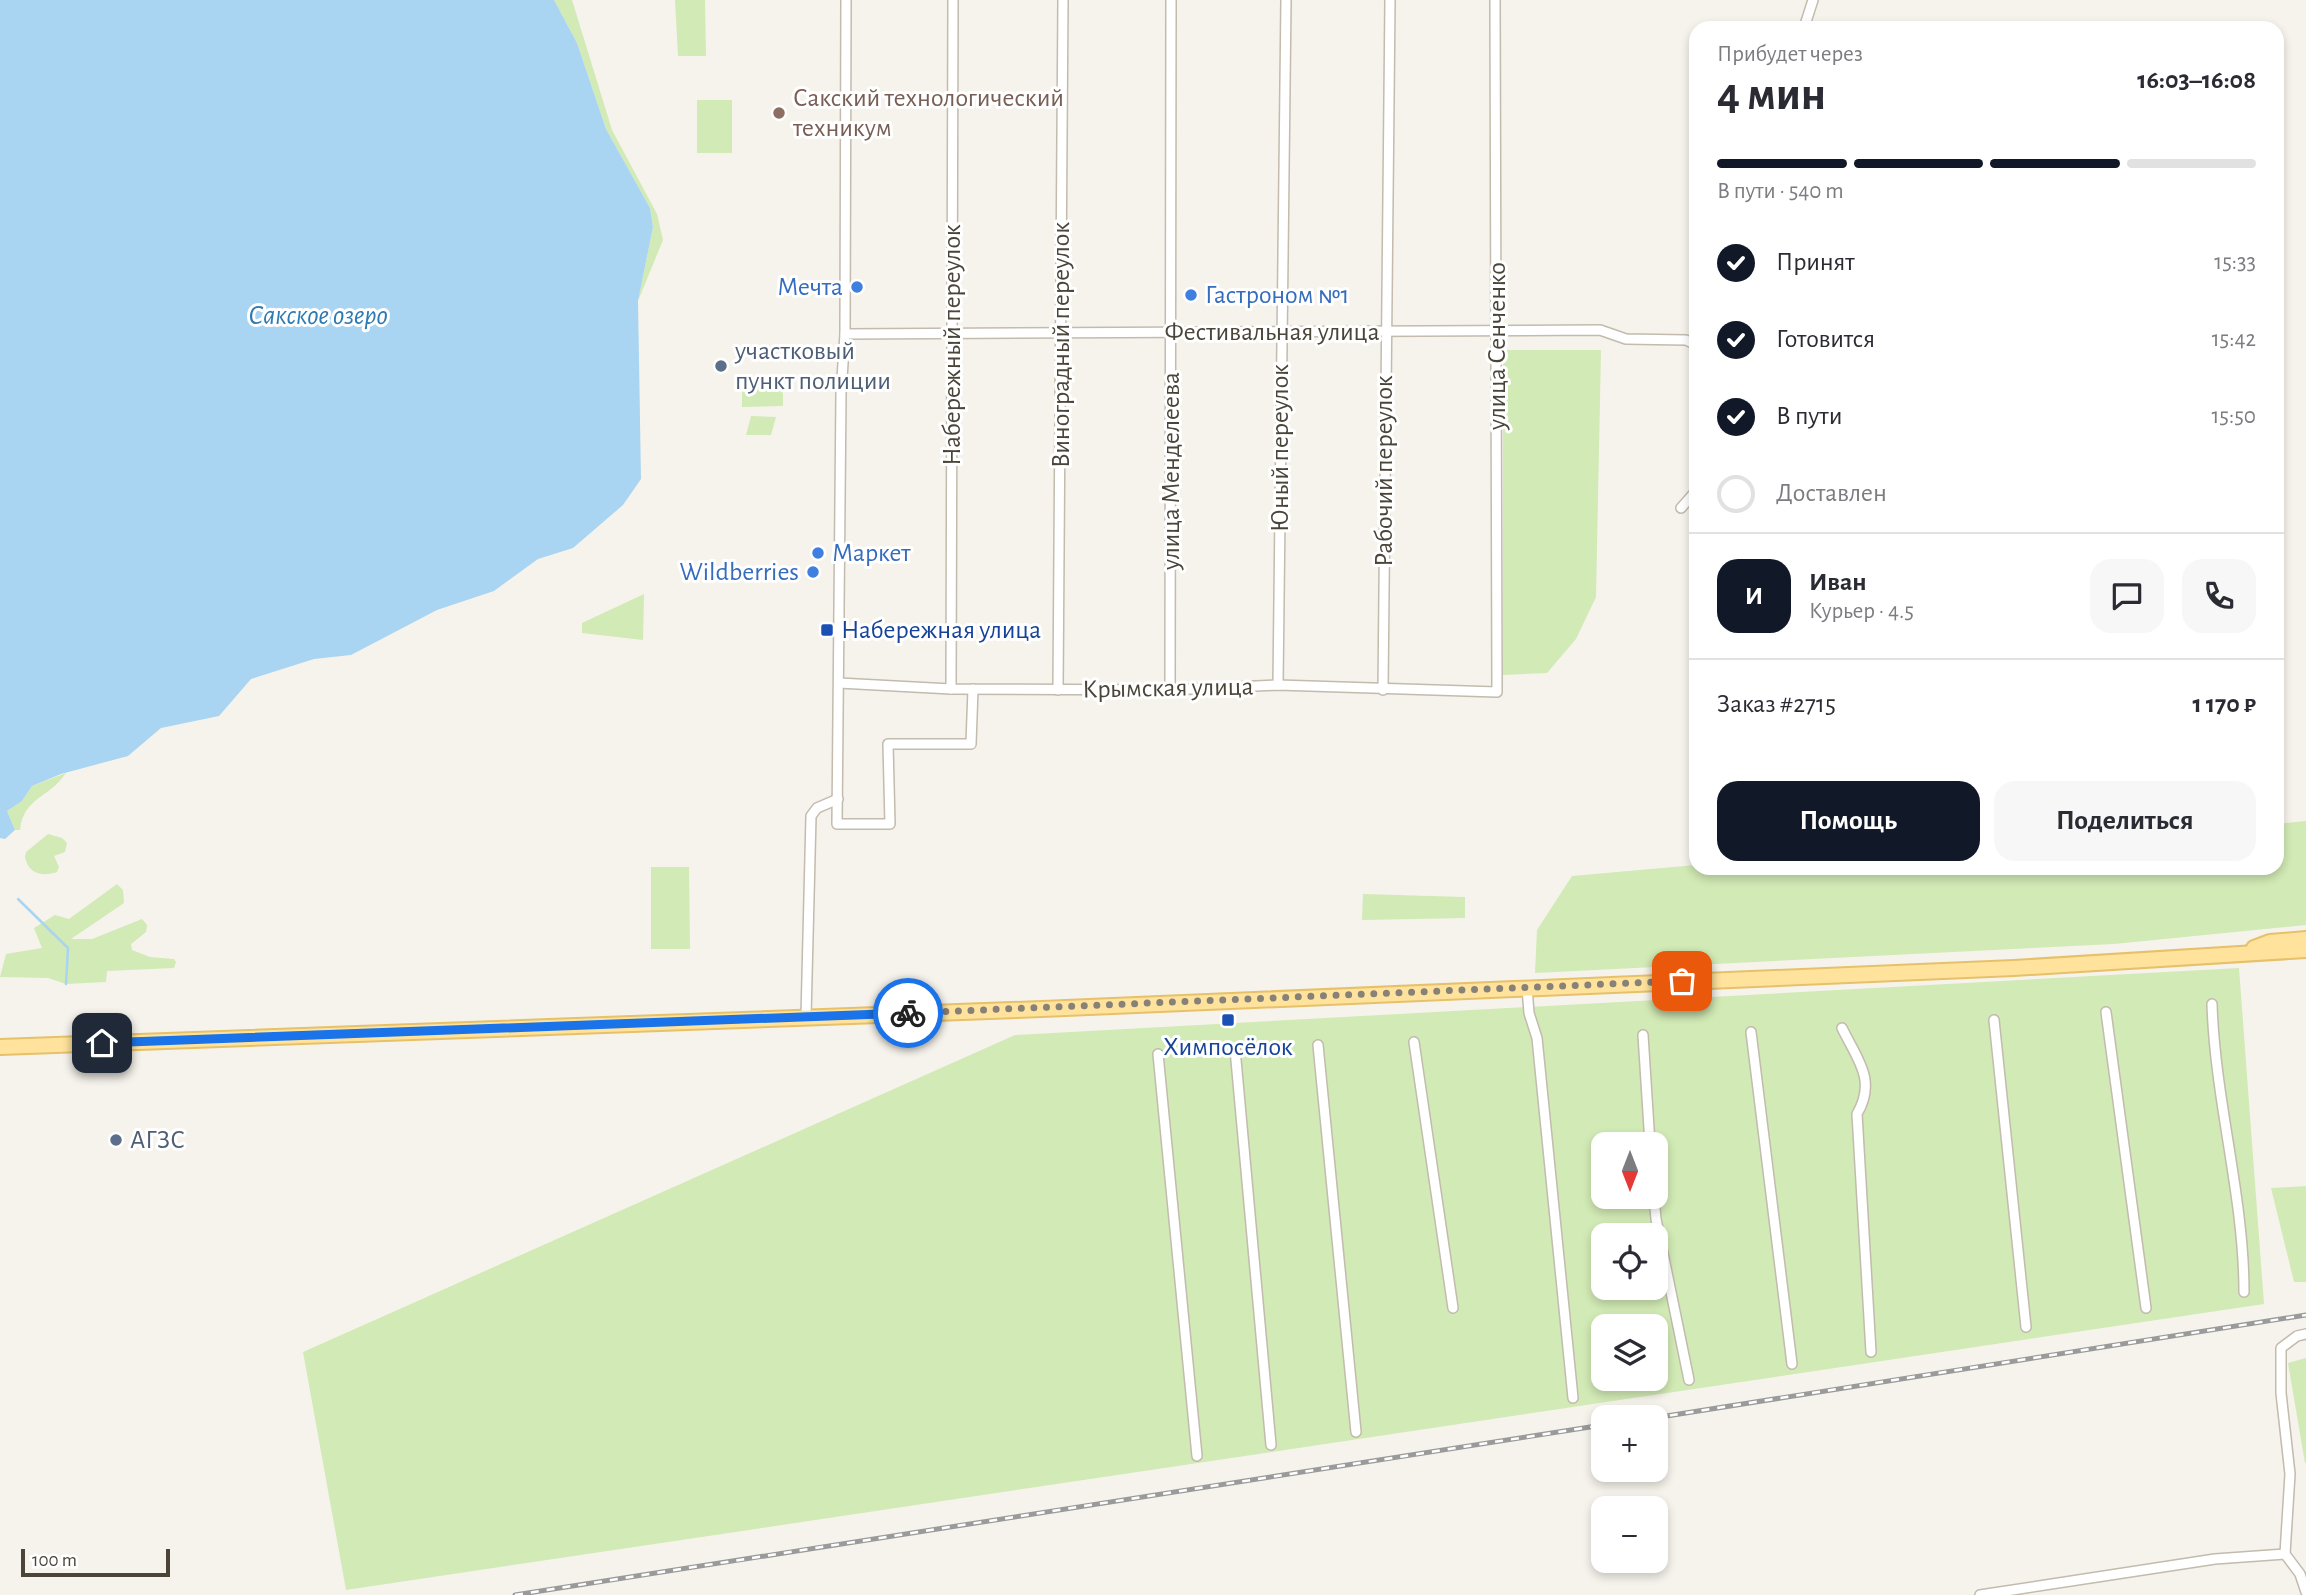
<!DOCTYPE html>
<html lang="ru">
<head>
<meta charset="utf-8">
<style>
	body { margin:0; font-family:"Alegreya Sans",sans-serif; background:#f7f7f7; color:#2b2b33; height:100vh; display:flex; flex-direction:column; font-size:26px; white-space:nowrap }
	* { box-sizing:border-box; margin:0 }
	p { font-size:23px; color:#7c7c81 }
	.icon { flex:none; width:38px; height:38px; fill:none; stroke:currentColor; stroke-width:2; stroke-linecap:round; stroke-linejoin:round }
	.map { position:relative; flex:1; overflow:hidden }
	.panel { position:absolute; left:1689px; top:21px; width:595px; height:854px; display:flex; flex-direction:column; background:#fff; border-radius:21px; box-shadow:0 4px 10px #0003 }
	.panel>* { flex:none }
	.needle { width:46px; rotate:180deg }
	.controls { position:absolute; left:1591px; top:1132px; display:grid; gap:14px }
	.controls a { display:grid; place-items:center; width:77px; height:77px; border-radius:14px; background:#fff; box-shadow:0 4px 10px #0003; font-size:35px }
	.scale { position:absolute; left:21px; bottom:18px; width:149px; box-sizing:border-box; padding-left:7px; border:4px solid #4b4439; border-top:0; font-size:19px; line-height:24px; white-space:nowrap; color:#4b4439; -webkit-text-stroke:5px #fff; paint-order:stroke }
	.pin { position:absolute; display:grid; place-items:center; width:60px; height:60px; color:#fff; margin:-30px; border-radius:14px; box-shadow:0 4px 10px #0006 }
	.courier { position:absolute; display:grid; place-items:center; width:70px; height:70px; margin:-35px; border:5px solid #1a73e8; border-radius:50%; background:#fff; color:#222; box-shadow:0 2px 9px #0007 }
	.summary em { font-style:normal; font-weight:600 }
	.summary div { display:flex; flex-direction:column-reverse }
	.summary { display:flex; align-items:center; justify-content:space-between; height:119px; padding:0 28px }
	h1 { font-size:46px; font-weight:600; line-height:52px }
	.bar { display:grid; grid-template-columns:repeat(4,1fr); gap:10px 7px; align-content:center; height:84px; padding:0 28px }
	.bar i { height:9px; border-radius:5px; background:#e1e1e2 }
	.bar .selected { background:#111827 }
	.bar p { grid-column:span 4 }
	.line { display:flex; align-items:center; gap:18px; padding:0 28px; border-top:2px solid #e1e1e2 }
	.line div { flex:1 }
	.round { display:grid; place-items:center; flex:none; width:74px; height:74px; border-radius:21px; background:#f7f7f7 }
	ol { padding:0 28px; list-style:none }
	li { display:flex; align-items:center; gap:21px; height:77px }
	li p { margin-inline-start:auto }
	li .icon { padding:7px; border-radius:50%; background:#111827; color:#fff; stroke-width:4 }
	li:last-child { color:#7c7c81 }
	li i { width:38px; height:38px; border:4px solid #e1e1e2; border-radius:50% }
	.action { display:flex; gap:14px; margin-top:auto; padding:14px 28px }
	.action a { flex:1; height:80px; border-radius:21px; background:#111827; color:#fff; font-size:28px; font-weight:600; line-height:80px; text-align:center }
	.action a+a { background:#f7f7f7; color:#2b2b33 }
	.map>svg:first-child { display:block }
</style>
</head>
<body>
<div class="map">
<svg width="2306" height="1595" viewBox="0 0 2306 1595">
	<rect width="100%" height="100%" fill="#f6f3ec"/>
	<g fill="#d2eab5" fill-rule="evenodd">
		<path d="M554,0H572L612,130L657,214L663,240L638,301L653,227L650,208L606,129L577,43Z"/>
		<path d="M675,0H705L706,56H678Z"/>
		<rect x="697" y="100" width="35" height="53"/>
		<path d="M1503,350H1601L1596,597L1576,639L1547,673L1503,675Z"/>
		<path d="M742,384H783V406L742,407Z"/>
		<path d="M751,416L776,417L771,435H746Z"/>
		<path d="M644,594L643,640L582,633V623Z"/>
		<path d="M66,773C49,799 24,796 20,830H15L7,811L22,801L32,786Z"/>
		<path d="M2306,821V925L2114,944L1535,973L1537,930L1572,876L1696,865V868H2277V824Z"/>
		<path d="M48,834L62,838L67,843L65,852L54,856L59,867L57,872C43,877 28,874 25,857L26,852Z"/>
		<path d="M651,867H689L690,949H651Z"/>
		<path d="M117,884L123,890L124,903L71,939H92L142,919L147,925L146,932L131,944L132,950L150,957L174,959L176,962L174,968L107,971L106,982L66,984L48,978L0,977L6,954L42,948L34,928L55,915L69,919Z"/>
		<path d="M1363,894L1465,897V918L1362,920Z"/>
		<path d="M2239,968L2264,1304L346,1590L303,1352L1015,1035ZM1603,1144H1656V1197H1603ZM1603,1236H1656V1288H1603ZM1603,1326H1656V1379H1603Z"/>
		<path d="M2306,1186V1282H2294L2271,1188Z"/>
		<path d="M2306,1358V1462L2305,1463L2288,1363Z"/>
	</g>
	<path fill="#a9d4f2" d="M0,0H554L577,43L606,129L650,208L653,227L638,301L641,479L623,505L573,548L538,559L494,591L437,610L351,655L314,659L251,679L219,716L161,728L128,756L61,774L32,786L22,801L7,811L15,830L5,839L0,838Z"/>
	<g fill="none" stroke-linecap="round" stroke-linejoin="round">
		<path stroke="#a9d4f2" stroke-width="2.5" d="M18,899L68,948L66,984"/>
		<g stroke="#c2bbae" stroke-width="12">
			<g id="minor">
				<path d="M846,0L845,334L841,393L837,824H890L888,744H971L973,689"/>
				<path d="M1804,28L1813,0"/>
				<path d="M845,334L1600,330L1626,339L1686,340L1696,345"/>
				<path d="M1681,508L1696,491"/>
				<path d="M839,683L951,689L1170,690L1278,685L1497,692L1495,0"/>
				<path d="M1278,685L1286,0"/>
				<path d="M951,689L953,0"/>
				<path d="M1058,690L1063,0"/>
				<path d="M1170,690L1171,0"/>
				<path d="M1383,690L1390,0"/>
				<path d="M1527,988L1529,1013L1537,1038L1573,1398"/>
				<path d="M2212,1004C2215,1101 2244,1196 2244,1292"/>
				<path d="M2106,1012L2146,1308"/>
				<path d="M806,1017L811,816L817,808L838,799"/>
				<path d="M1994,1020L2026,1327"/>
				<path d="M1842,1028C1857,1059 1877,1080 1857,1114L1871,1352"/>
				<path d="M1751,1032L1792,1364"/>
				<path d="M1643,1035L1650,1144"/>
				<path d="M1414,1042L1453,1308"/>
				<path d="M1318,1045L1356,1432"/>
				<path d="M1235,1049L1271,1445"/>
				<path d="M1158,1054L1197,1456"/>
				<path d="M1654,1197L1656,1219L1689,1380"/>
				<path d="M2306,1334L2297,1336L2281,1348V1393L2290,1474L2285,1554L2300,1574L2306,1592"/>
				<path d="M1980,1595L2215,1559L2285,1554"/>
			</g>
		</g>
		<g stroke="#e6c16a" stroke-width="18">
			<g id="primary">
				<path d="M2254,948L2270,942L2306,939"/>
				<path d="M0,1047L1042,1009L2014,968L2306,950"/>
			</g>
		</g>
		<use href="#minor" stroke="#fff" stroke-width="9"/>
		<use href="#primary" stroke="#ffe39c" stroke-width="14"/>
		<g stroke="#9a9a9a" stroke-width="5">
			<g id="rail">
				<path d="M1654,1418L2306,1315"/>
				<path d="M515,1595L1603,1425"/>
			</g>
		</g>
		<use href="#rail" stroke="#fff" stroke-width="2.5" stroke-dasharray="8" stroke-linecap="butt"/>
	</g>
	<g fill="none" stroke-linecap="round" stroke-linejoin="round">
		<path stroke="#878178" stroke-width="7" stroke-dasharray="0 12.6" d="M908,1013L1682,981"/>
		<path stroke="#1a73e8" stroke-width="9" d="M102,1043L908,1013"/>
	</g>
	<circle fill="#8d6e63" stroke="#fff" stroke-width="2.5" cx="779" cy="113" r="7"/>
	<g fill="#3f7fe0" stroke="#fff" stroke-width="2.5">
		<circle cx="857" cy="287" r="7"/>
		<circle cx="1191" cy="295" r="7"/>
		<circle cx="818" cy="553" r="7"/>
		<circle cx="813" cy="572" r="7"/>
	</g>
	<g fill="#5c6f8a" stroke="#fff" stroke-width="2.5">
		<circle cx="721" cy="366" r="7"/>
		<circle cx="116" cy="1140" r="7"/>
	</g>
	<g fill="#1a4fb4" stroke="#fff" stroke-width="2.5">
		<rect x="820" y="623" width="14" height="14" rx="3.5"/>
		<rect x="1221" y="1013" width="14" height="14" rx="3.5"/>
	</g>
	<g text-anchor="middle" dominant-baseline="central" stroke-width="6" stroke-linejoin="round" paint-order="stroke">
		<g font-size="26" fill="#785e54" stroke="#fff" text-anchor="start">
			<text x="793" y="98">Сакский технологический<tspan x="793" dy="30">техникум</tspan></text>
		</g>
		<g font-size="26" fill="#366cbe" stroke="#fff" text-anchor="end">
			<text x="843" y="287">Мечта</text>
			<text x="1205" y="295" text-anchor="start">Гастроном №1</text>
			<text x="832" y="553" text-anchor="start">Маркет</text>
			<text x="799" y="572">Wildberries</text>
		</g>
		<g font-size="26" fill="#4b4439" stroke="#fff">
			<text x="1272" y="332">Фестивальная улица</text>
			<text transform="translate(952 345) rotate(-90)">Набережный переулок</text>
			<text transform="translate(1061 345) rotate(-90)">Виноградный переулок</text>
			<text transform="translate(1497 346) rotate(-90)">улица Сенченко</text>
			<text transform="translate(1280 448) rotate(-90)">Юный переулок</text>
			<text transform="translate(1171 471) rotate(-90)">улица Менделеева</text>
			<text transform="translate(1384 471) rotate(-90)">Рабочий переулок</text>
			<text transform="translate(1168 688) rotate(-1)">Крымская улица</text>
		</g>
		<g font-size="26" fill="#4e5e75" stroke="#fff" text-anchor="start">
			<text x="735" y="351">участковый<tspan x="735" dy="30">пункт полиции</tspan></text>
			<text x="130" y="1140">АГЗС</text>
		</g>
		<g font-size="26" fill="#164399" stroke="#fff" text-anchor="start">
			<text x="841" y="630">Набережная улица</text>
			<text x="1228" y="1047" text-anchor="middle">Химпосёлок</text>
		</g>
		<g font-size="28" font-style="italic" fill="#2e7ab2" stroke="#fff">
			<text x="318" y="316">Сакское озеро</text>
		</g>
	</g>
</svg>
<div class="controls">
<a><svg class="needle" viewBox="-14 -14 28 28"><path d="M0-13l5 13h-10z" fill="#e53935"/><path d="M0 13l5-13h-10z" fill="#7c7c81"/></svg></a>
<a><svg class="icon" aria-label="locate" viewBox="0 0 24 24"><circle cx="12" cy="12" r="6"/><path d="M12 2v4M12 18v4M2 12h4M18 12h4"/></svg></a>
<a><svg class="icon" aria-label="layers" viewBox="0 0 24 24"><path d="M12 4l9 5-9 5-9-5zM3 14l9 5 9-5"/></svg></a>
<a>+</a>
<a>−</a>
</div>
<div class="scale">100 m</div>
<div class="pin" style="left:1682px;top:981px;background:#ea580c"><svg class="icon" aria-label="bag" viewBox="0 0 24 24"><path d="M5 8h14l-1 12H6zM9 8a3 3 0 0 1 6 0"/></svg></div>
<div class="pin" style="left:102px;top:1043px;background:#1f2937"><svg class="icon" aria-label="home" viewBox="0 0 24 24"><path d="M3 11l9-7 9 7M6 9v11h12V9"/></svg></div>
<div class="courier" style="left:908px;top:1013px"><svg class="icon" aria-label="bike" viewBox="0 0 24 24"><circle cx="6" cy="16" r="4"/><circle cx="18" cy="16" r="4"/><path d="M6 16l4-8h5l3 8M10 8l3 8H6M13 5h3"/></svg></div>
<section class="panel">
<div class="summary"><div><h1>4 мин</h1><p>Прибудет через</p></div><em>16:03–16:08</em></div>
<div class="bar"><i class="selected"></i><i class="selected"></i><i class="selected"></i><i></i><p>В пути · 540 m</p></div>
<ol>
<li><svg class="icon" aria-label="check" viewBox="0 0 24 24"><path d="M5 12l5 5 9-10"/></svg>Принят<p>15:33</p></li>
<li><svg class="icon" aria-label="check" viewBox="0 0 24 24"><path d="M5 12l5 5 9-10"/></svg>Готовится<p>15:42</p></li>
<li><svg class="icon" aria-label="check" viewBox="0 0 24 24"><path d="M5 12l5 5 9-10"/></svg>В пути<p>15:50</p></li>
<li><i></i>Доставлен</li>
</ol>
<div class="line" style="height:126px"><b class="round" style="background:#111827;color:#fff">И</b><div><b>Иван</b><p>Курьер · 4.5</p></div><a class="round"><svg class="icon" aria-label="chat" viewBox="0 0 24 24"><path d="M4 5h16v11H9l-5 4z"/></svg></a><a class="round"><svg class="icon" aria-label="phone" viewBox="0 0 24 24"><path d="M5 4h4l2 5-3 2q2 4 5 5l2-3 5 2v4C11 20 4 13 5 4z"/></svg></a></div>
<div class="line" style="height:91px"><div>Заказ #2715</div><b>1 170 ₽</b></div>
<div class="action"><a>Помощь</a><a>Поделиться</a></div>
</section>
</div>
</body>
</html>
